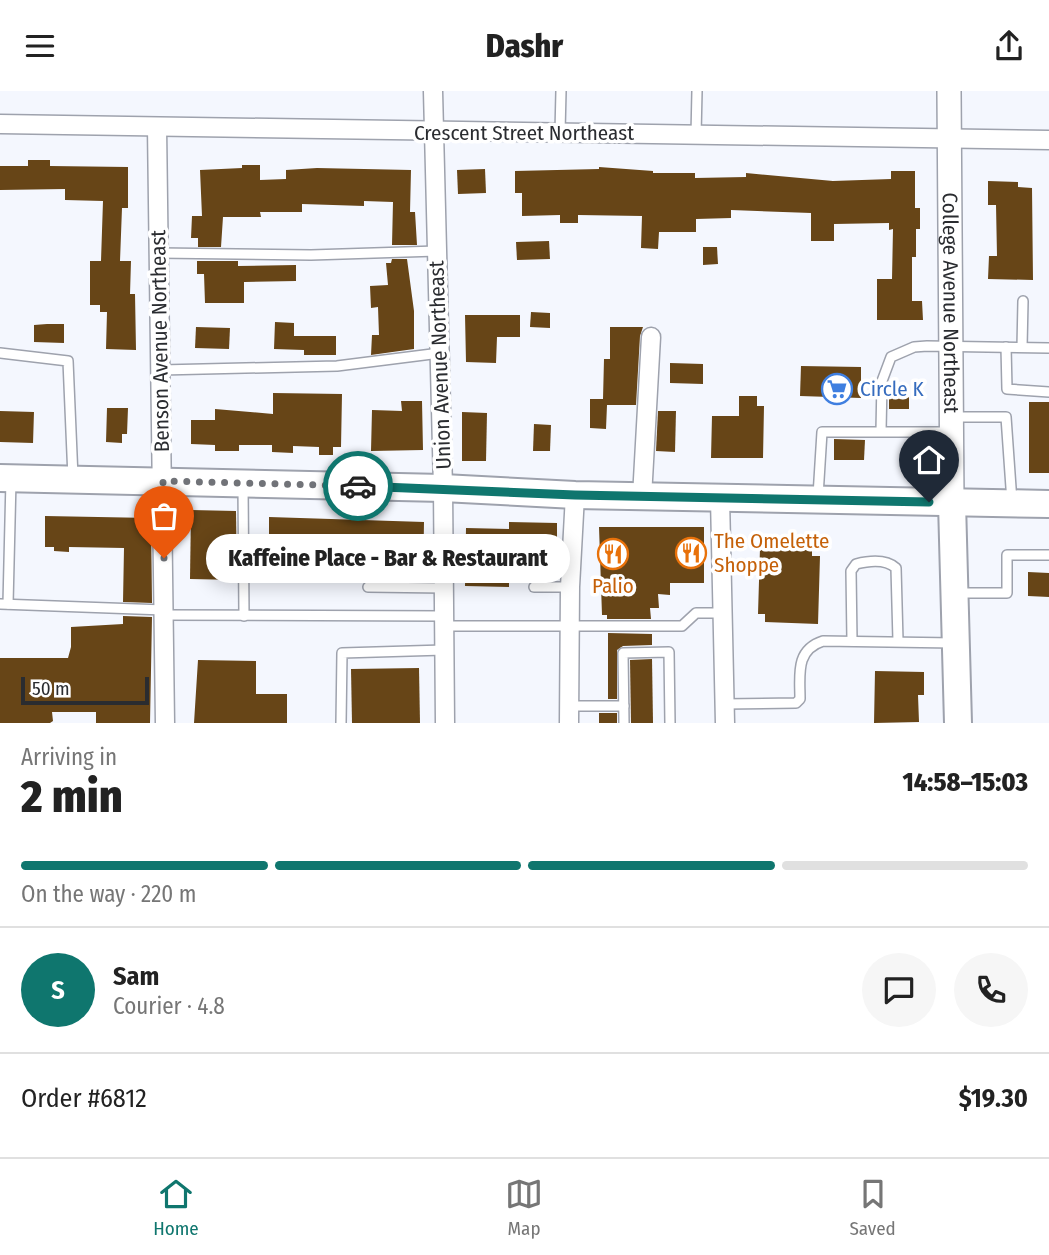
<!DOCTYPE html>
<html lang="en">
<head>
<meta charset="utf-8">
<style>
	body { margin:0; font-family:"Fira Sans Condensed",sans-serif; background:#f6f6f6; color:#222; height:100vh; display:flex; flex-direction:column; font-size:26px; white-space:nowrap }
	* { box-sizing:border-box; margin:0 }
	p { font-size:23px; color:#767676 }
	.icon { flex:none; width:38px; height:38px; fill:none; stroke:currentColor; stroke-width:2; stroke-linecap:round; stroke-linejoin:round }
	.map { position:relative; height:632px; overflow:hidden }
	.sheet { display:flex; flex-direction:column; background:#fff; flex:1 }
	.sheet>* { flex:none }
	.scale { position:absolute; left:21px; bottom:18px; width:128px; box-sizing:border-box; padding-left:7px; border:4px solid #2a2c30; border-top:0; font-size:19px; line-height:24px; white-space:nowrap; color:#2a2c30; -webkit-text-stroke:5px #fff; paint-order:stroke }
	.pin { position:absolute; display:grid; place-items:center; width:60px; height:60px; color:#fff; margin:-72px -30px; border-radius:50% 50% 50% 0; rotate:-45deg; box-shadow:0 0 7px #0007 }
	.pin .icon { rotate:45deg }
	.courier { position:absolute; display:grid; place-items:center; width:70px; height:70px; margin:-35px; border:5px solid #0f766e; border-radius:50%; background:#fff; color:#222; box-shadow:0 2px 9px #0007 }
	.bubble { position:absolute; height:49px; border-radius:24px; background:#fff; box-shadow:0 4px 18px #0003; font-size:23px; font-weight:800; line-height:49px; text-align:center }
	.overview em { font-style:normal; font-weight:800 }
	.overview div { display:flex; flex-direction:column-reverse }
	.overview { display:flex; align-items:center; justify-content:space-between; height:119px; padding:0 21px }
	h1 { font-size:46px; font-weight:800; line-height:52px }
	.bar { display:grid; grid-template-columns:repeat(4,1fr); gap:10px 7px; align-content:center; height:84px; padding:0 21px }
	.bar i { height:9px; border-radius:5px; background:#e0e0e0 }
	.bar .on { background:#0f766e }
	.bar p { grid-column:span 4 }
	.line { display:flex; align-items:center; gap:18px; padding:0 21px; border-top:2px solid #e0e0e0 }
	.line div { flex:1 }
	.round { display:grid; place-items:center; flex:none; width:74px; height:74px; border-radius:37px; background:#f6f6f6 }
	header { display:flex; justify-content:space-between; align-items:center; height:91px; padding:0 21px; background:#fff; font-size:32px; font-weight:800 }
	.tabs { display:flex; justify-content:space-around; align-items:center; height:98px; border-top:2px solid #e0e0e0; background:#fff; font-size:19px; color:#767676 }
	.tabs a { display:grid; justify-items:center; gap:4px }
	.tabs .on { color:#0f766e }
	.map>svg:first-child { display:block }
</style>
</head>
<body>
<header><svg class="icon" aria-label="menu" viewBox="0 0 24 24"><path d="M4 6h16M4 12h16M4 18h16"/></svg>Dashr<svg class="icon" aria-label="share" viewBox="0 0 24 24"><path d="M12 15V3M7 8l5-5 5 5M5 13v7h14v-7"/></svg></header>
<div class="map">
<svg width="1049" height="632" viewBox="0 0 1049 632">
	<rect width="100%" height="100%" fill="#f4f7fe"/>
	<g fill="#674517">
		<path d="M28,69H50V75L128,76V117H122L120,170H131L130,203H135L136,259L106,258L107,221H100V214H90V170H101L103,110L65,109V98L0,99V75H28Z"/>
		<path d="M242,74H260V89L286,88V79L317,77L411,79L410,121H415L417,154H392L393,111L364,110V115L302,113V121H260L261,126H223L221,156H198V147H191L192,125H202L200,79L242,77Z"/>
		<path d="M599,76L653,80V82H695V87L746,86V82L833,90L891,88V80H915V117H920V138H916V166H912V210H922L923,229H877V188H892L893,138L889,139V132L834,133V150H811V122L731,119V127L696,128V141H659L658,158L641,157L642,125L578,124V132H560V124L522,125V102H515V80L599,78Z"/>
		<path d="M485,78L486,102L458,103L457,79Z"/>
		<path d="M988,90L1018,91V96L1032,97L1033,189L988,188L989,165H997L996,114H988Z"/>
		<path d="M549,150L550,168L517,169L516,151Z"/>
		<path d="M703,156H717L718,173L703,174Z"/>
		<path d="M392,168H407L414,220V258L371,264L372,244H379L378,216L371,217L370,195L388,194L386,172H391Z"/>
		<path d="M197,170H238V175L296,174V190L244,191V212H205L204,183H197Z"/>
		<path d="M531,221L550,222V237L530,236Z"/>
		<path d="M465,224H520V246H497L496,272L466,271Z"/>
		<path d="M275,231L294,232V245H336V264H304V259L274,258Z"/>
		<path d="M47,233H64V252L34,251V234Z"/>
		<path d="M196,236L230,237L229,258L195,257Z"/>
		<path d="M610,236H643L640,245L636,314H607L606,338L590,337V308H603L604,268H610Z"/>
		<path d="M670,272L703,273V293L670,292Z"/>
		<path d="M801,275L861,276V307L800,305Z"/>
		<rect x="889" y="298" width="20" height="20"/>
		<path d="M273,302L342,303L341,356H333V364H319V356L293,355V362L272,361V354H239V360H215V354L191,353V329H215V318L273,323Z"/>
		<path d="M739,305H757V315H764L763,367H711L712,325H739Z"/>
		<path d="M401,310H422L423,359L371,360L372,319L402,320Z"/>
		<rect x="1029" y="311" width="20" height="71"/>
		<path d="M107,317H128L127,343H122V352L106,351Z"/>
		<path d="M0,320L34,321L33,352L0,351Z"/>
		<path d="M658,320H676L675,361L656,360Z"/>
		<path d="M462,321L487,322L486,370H462Z"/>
		<path d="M534,333L551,334L550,360H533Z"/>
		<path d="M834,348L865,349L864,369H834Z"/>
		<path d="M191,419L236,420L237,489L190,488Z"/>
		<path d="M45,425L151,427L152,512L123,511L124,457L69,456V461L54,460V456H45Z"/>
		<path d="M269,426L424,431L423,490L348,486L349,466L300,465V458L269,459Z"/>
		<path d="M509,431L557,432V457L509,461V496L465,495L466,437L509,438Z"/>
		<path d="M599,436H704V492H670V504L658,503L659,517H650L651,528H607V524H602Z"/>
		<path d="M760,457L812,458V465H820L818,533L765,531V523H758Z"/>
		<path d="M1028,481L1049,482V506L1028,505Z"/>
		<path d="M123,525L152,526L150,632H96V621H52L53,630L50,632H0V567H68L71,556V536L123,533Z"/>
		<path d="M608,542L652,543V554L623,555L617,559V608H608Z"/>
		<path d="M652,568L653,632H631L630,569Z"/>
		<path d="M198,569L256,570V603H287V632H194Z"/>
		<path d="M419,577L420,632H352L351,578Z"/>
		<path d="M875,580L924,581V604H918L919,631L874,632Z"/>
		<rect x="599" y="622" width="18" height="10"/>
	</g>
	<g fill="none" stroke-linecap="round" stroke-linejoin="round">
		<g stroke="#9ea2ad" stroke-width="12">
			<g id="service">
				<path d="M560,41L561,0"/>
				<path d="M696,44L697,0"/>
				<path d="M159,162L311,164L437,160"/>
				<path d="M1006,256L1007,298L1049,301"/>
				<path d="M1022,256L1023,210"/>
				<path d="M0,262L68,270L73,387"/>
				<path d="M161,279L337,275L440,262"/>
				<path d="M952,326H1006L1012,411"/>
				<path d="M881,340L882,290L891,266L914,256L927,255L1049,257"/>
				<path d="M243,394L244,525"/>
				<path d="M818,405L822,341H950"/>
				<path d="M368,496L444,497"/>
				<path d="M534,496H570"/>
				<path d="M956,502H1007V464H1049"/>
				<path d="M0,513L164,519"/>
				<path d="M8,513L11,389"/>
				<path d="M164,524L444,525"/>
				<path d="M444,535H682L696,522H723"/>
				<path d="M852,550L851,480L856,473C868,470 886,468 896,477L898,550"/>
				<path d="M724,613L796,612L800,608C800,584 795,559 823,550L954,552"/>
				<path d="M569,615H624"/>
				<path d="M341,632L342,562L444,559"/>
				<path d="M624,632L623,562L669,561L670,632"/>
			</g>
		</g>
		<g stroke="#9ea2ad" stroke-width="21">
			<g id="minor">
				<path d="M433,0L443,397L445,632"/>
				<path d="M0,33L1049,49"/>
				<path d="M157,36L165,632"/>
				<path d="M642,406L651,246"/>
				<path d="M720,407L725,632"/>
				<path d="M569,632L570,496L575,404"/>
			</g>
		</g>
		<g stroke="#9ea2ad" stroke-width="26">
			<g id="tertiary">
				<path id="s1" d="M949,0L952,412"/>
			</g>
		</g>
		<g stroke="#9ea2ad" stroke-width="30">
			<g id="secondary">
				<path d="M0,387L443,397L575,404L1049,413"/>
				<path d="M952,412L958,632"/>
			</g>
		</g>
		<use href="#service" stroke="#fff" stroke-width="9"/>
		<use href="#minor" stroke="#fff" stroke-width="18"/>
		<use href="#tertiary" stroke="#fff" stroke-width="23"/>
		<use href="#secondary" stroke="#fff" stroke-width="26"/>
	</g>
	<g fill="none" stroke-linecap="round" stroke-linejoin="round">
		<path stroke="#717378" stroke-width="7" stroke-dasharray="0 12.6" d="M164,467L163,390L358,395"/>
		<path stroke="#0f766e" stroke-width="9" d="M358,395L575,404L929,411"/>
	</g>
	<defs>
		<g id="supermarket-ring" transform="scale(1.575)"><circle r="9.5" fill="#fff" stroke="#3f7fe0" stroke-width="1.5"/><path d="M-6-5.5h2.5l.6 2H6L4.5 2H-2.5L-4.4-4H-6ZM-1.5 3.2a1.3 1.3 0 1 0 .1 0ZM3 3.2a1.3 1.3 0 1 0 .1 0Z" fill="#3f7fe0"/></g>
		<g id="restaurant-ring" transform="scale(1.575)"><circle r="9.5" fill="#fff" stroke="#e8710a" stroke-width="1.5"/><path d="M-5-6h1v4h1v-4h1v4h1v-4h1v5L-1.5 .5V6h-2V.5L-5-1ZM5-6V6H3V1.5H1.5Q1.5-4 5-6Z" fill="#e8710a"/></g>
	</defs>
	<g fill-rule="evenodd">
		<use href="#supermarket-ring" x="837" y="298"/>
		<use href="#restaurant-ring" x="691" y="462"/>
		<use href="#restaurant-ring" x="613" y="463"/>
	</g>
	<g text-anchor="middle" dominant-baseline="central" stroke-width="7" stroke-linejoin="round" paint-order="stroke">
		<g font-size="21" fill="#2a2c30" stroke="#fff">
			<text x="524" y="42">Crescent Street Northeast</text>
			<text stroke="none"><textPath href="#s1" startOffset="212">College Avenue Northeast</textPath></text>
			<text transform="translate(160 250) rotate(-91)">Benson Avenue Northeast</text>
			<text transform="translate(440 274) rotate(-92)">Union Avenue Northeast</text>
		</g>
		<g font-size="21" fill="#366cbe" stroke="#fff" text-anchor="start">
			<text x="860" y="298">Circle K</text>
		</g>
		<g font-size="21" fill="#c56008" stroke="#fff" text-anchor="start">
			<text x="714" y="450">The Omelette<tspan x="714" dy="24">Shoppe</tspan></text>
			<text x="613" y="495" text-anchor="middle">Palio</text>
		</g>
	</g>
</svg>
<div class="scale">50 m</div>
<div class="pin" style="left:164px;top:467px;background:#ea580c"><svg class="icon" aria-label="bag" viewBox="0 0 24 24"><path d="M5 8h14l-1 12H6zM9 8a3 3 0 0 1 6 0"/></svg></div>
<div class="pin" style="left:929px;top:411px;background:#1f2937"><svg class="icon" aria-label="home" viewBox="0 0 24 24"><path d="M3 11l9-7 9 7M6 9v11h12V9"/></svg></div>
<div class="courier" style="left:358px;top:395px"><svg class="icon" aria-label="car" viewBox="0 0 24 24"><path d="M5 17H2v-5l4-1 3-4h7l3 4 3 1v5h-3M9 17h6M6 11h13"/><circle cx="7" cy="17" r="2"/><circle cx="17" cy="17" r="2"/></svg></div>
<div class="bubble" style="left:206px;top:443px;width:364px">Kaffeine Place - Bar &amp; Restaurant</div>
</div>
<section class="sheet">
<div class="overview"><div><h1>2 min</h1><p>Arriving in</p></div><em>14:58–15:03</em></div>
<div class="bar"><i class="on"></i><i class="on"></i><i class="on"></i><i></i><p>On the way · 220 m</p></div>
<div class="line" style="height:126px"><b class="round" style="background:#0f766e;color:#fff">S</b><div><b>Sam</b><p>Courier · 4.8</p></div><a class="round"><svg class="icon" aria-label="chat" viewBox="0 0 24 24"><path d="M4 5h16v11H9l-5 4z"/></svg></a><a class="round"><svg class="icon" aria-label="phone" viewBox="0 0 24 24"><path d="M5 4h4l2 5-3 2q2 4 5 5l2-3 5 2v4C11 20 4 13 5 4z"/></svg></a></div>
<div class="line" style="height:91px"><div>Order #6812</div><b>$19.30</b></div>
</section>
<nav class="tabs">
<a class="on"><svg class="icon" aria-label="home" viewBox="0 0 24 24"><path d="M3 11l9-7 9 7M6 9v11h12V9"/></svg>Home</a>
<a><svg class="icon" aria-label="map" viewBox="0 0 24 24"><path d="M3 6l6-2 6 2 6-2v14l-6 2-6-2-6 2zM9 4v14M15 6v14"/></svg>Map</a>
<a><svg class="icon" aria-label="saved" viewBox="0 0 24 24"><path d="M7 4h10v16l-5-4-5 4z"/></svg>Saved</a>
</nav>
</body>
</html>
